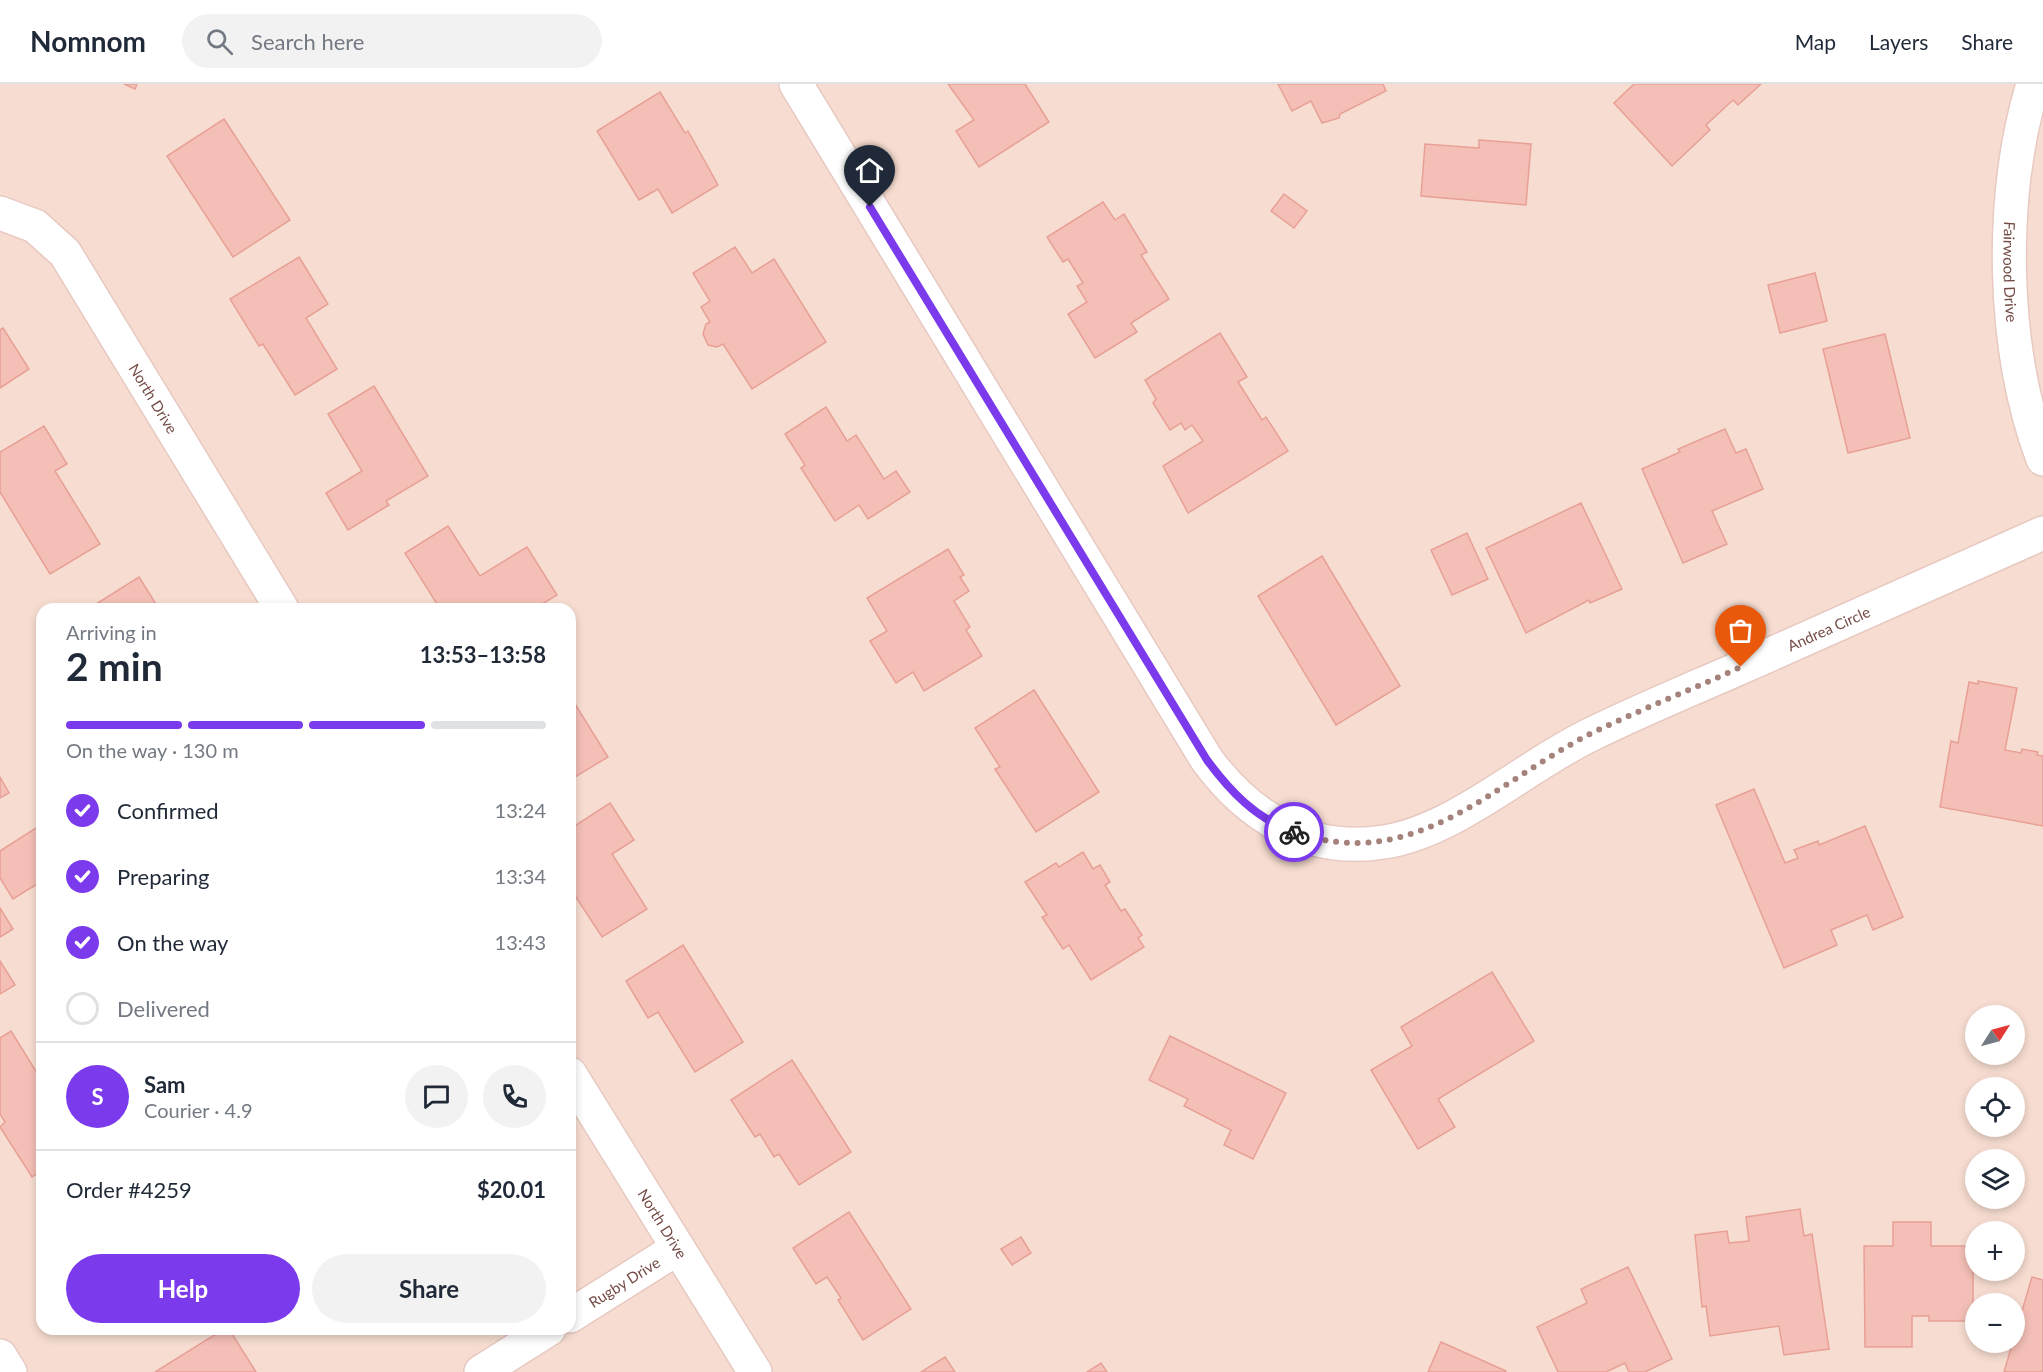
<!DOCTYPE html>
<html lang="en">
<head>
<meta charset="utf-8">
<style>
	body { margin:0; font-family:Lato,sans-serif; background:#f2f2f3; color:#1f2937; height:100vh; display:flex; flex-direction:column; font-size:22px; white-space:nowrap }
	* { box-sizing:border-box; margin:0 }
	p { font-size:20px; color:#747a83 }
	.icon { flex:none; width:33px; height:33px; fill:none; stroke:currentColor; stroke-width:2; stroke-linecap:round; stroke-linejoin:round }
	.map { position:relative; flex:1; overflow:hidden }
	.sheet { position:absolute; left:36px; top:519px; width:540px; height:732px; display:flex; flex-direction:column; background:#fff; border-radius:18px; box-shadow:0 3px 9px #0003 }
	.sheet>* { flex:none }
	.needle { width:39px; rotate:54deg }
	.controls { position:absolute; left:1965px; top:921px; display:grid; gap:12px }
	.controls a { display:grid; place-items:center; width:60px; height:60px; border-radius:50%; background:#fff; box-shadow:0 3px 9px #0003; font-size:30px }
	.pin { position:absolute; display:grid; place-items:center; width:51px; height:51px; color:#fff; margin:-62px -26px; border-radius:50% 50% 50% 0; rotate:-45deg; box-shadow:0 0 6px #0007 }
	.pin .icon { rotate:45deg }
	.courier { position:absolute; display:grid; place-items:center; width:60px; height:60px; margin:-30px; border:4px solid #7c3aed; border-radius:50%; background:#fff; color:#222; box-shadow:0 2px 8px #0007 }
	.overview em { font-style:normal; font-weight:700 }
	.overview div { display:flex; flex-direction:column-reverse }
	.overview { display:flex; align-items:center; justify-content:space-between; height:102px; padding:0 30px }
	h1 { font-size:39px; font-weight:700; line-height:45px }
	.bar { display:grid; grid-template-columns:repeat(4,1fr); gap:9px 6px; align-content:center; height:72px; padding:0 30px }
	.bar i { height:8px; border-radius:4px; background:#e0e1e3 }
	.bar .active { background:#7c3aed }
	.bar p { grid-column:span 4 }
	.line { display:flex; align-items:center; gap:15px; padding:0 30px; border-top:2px solid #e0e1e3 }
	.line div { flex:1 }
	.round { display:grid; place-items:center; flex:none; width:63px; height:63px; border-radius:32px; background:#f2f2f3 }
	ol { padding:0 30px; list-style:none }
	li { display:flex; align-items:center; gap:18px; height:66px }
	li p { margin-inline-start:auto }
	li .icon { padding:6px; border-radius:50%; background:#7c3aed; color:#fff; stroke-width:4 }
	li:last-child { color:#747a83 }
	li i { width:33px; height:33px; border:3px solid #e0e1e3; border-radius:50% }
	.action { display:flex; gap:12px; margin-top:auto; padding:12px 30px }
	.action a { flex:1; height:69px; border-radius:36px; background:#7c3aed; color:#fff; font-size:24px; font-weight:700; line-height:69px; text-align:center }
	.action a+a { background:#f2f2f3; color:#1f2937 }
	header { display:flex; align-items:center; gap:36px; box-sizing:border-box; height:84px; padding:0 30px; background:#fff; border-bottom:2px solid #e0e1e3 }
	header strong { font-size:28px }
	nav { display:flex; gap:33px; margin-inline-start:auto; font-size:21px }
	.search { width:420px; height:54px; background:#f2f2f3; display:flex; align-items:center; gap:15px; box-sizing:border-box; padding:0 21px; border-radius:33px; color:#747a83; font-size:22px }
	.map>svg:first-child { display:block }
</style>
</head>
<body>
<header>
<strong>Nomnom</strong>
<div class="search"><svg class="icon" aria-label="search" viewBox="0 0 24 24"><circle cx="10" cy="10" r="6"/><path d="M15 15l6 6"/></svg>Search here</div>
<nav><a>Map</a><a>Layers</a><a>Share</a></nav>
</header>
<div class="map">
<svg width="2043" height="1288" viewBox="0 0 2043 1288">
	<rect width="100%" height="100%" fill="#fdebe0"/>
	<path fill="#f7ddd1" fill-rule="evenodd" d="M0,0H2043V1288H0ZM42,525H570V1245H42ZM1976,932H2014V970H1976ZM1976,1004H2014V1042H1976ZM1976,1076H2014V1114H1976ZM1976,1148H2014V1186H1976ZM1976,1220H2014V1258H1976Z"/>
	<g fill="#f4bfb6" stroke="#e8a096" stroke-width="1.5">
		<path d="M124,0H137L135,5Z"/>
		<path d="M948,0H1025L1049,38L979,83L956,47L974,36Z"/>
		<path d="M1278,0H1383L1386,7L1340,30L1339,34L1322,39L1311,17L1292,27Z"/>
		<path d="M1634,0H1761L1738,21L1733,16L1706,41L1710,46L1672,82L1614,19Z"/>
		<path d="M660,8L685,49L688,47L718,101L672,129L658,105L639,116L597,47Z"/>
		<path d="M224,35L290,136L233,173L167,72Z"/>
		<path d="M1479,56L1531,60L1526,121L1421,112L1425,60L1479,64Z"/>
		<path d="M1284,110L1307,127L1294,144L1271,127Z"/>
		<path d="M1103,118L1115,136L1124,130L1147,168L1141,171L1169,215L1131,239L1137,248L1095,274L1068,230L1087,218L1077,202L1083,199L1068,175L1063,178L1047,153Z"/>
		<path d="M735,163L752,189L774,175L826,258L752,305L723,260L717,263L708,261L703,250L706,240L710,238L701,223L710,217L693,189Z"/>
		<path d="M299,173L328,220L306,234L337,285L295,311L263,260L259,262L230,215Z"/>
		<path d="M1815,189L1827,237L1780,249L1768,201Z"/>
		<path d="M3,244L29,285L0,304V246Z"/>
		<path d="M1220,249L1247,293L1238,298L1262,336L1266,333L1288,367L1188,429L1163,382L1203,357L1192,341L1185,346L1181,339L1170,346L1153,319L1156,315L1145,296Z"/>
		<path d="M1885,250L1910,354L1848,369L1823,265Z"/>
		<path d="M374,302L428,392L386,417L389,421L348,446L326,409L362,387L328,330Z"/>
		<path d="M826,323L847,357L856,351L884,395L896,387L910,408L868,435L859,421L835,437L801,384L805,381L785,350Z"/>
		<path d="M44,342L67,380L55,387L100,460L50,490L0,408V368Z"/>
		<path d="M1725,345L1736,369L1746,365L1763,405L1712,427L1727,460L1683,479L1642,385L1680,368L1678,365Z"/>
		<path d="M1581,419L1622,505L1590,519L1589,516L1526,549L1486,464Z"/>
		<path d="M448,442L480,492L527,463L557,511L534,525H429L437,520L405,469Z"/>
		<path d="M1467,449L1488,495L1452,511L1431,466Z"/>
		<path d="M948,465L964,491L960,493L969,507L954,517L970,543L966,546L982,572L924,607L913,588L896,599L870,557L887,547L867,514Z"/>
		<path d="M1322,472L1400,602L1336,641L1258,512Z"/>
		<path d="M139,493L159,525H88Z"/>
		<path d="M1978,597L2017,604L2005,666L2021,669L2022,665L2038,668L2037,671L2043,672V742L1940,723L1951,657L1958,659L1969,598L1978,600Z"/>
		<path d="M1034,606L1099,708L1036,748L995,685L1000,683L975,644Z"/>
		<path d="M570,612L608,673L570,696Z"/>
		<path d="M0,693L9,709L0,714Z"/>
		<path d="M1754,705L1785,779L1798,774L1794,766L1818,757L1819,761L1865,742L1903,833L1873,846L1867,831L1831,846L1837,861L1784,884L1716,721Z"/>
		<path d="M610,719L634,756L612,770L647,825L602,853L570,804V745Z"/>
		<path d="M36,744L42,754V797L13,815L0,794V767Z"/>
		<path d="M1083,768L1093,785L1100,781L1110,798L1105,801L1121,827L1125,825L1142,851L1138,854L1144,863L1091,896L1069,861L1063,865L1042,833L1047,831L1025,798L1056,779L1059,783Z"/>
		<path d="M0,824L13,845L0,853Z"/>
		<path d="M683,861L743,958L695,988L658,928L648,934L626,897Z"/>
		<path d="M0,877L15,901L0,910Z"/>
		<path d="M1492,888L1534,957L1438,1015L1455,1043L1418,1065L1371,986L1412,962L1401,943Z"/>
		<path d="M11,947L42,997V1086L32,1093L0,1043L5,1038L0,1030V954Z"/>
		<path d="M1170,952L1286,1009L1253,1075L1224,1061L1231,1046L1184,1022L1188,1015L1149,996Z"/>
		<path d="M792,976L851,1068L799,1101L779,1070L774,1073L760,1050L755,1053L731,1016Z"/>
		<path d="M1800,1125L1804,1152L1812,1150L1829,1265L1784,1271L1779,1242L1710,1252L1706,1222L1702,1223L1695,1151L1727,1147L1729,1159L1749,1157L1746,1133Z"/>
		<path d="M849,1128L911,1225L863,1256L838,1216L841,1214L827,1193L816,1200L793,1164Z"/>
		<path d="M1893,1138H1931V1162H1973V1237H1929V1232H1912V1263H1865L1864,1162H1893Z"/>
		<path d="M1021,1153L1031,1169L1012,1181L1001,1165Z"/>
		<path d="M1628,1183L1672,1275L1645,1288H1629L1625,1279L1606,1288H1558L1537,1243L1587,1219L1581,1205Z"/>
		<path d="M2032,1193L2043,1196V1288H2004Z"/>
		<path d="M224,1245H229L256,1288H155Z"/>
		<path d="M1441,1258L1506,1287L1505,1288H1428Z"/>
		<path d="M945,1273L955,1288H921Z"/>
		<path d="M1101,1279L1107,1288H1087Z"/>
	</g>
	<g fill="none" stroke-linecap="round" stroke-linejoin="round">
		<g stroke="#e7c9c1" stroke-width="36">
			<g id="minor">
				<path id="s1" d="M796,0L1207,676C1250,734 1309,770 1384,758C1456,747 1526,681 1592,650C1641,626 1692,605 1742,583C1842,538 1943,494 2043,449"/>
				<path id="s2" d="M2033,0C1999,114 2001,263 2043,375"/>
				<path id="s3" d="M0,129L35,142L65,169L282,525"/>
				<path id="s4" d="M570,990L755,1288"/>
				<path id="s5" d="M570,1232L678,1164"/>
				<path d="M0,1272L10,1288"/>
				<path d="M481,1288L549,1245"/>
			</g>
		</g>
		<use href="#minor" stroke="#fff" stroke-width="33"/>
	</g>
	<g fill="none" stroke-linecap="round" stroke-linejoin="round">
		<path stroke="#a5837c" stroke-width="6" stroke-dasharray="0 10.8" d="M1294,748C1414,790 1491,701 1590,650C1639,626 1691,606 1741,583"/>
		<path stroke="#7c3aed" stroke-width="8" d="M870,123L1207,676C1230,707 1256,735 1294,748"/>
	</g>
	<g text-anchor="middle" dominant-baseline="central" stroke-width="6" stroke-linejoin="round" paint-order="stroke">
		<g font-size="15" fill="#754b46" stroke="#fff0e8">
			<text stroke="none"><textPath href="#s2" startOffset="190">Fairwood Drive</textPath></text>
			<text stroke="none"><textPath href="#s3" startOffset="248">North Drive</textPath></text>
			<text stroke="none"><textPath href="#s1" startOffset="1492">Andrea Circle</textPath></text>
			<text stroke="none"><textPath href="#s4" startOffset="176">North Drive</textPath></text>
			<text stroke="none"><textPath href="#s5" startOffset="64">Rugby Drive</textPath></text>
		</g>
	</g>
</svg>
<div class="controls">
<a><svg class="needle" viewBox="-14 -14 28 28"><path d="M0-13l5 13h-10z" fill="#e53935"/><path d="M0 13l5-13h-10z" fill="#747a83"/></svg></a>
<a><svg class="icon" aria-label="locate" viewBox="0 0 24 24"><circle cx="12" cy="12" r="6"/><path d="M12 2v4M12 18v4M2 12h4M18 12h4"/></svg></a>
<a><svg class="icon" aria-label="layers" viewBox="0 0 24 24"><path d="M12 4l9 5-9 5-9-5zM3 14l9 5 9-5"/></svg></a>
<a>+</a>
<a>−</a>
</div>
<div class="pin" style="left:1741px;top:583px;background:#ea580c"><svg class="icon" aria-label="bag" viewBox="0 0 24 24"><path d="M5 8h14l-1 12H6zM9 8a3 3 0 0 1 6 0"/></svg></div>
<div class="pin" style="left:870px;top:123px;background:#1f2937"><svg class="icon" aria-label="home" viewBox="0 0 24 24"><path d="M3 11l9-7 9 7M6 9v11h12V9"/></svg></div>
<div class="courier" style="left:1294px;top:748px"><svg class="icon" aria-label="bike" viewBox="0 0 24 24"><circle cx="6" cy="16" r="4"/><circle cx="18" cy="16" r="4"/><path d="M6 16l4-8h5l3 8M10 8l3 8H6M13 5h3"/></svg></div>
<section class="sheet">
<div class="overview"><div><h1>2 min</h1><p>Arriving in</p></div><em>13:53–13:58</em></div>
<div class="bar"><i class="active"></i><i class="active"></i><i class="active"></i><i></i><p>On the way · 130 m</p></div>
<ol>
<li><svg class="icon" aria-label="check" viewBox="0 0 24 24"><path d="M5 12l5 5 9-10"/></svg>Confirmed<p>13:24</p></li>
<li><svg class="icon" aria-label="check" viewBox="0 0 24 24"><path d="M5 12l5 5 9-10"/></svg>Preparing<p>13:34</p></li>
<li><svg class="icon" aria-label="check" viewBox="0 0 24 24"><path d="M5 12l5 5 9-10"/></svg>On the way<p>13:43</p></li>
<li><i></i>Delivered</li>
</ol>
<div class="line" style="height:108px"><b class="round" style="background:#7c3aed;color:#fff">S</b><div><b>Sam</b><p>Courier · 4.9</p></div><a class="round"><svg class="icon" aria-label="chat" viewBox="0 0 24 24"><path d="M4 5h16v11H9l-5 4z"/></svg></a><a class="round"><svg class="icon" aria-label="phone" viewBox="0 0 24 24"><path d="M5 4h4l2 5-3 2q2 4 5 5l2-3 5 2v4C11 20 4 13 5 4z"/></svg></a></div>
<div class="line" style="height:78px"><div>Order #4259</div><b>$20.01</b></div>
<div class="action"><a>Help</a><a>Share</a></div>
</section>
</div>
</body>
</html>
